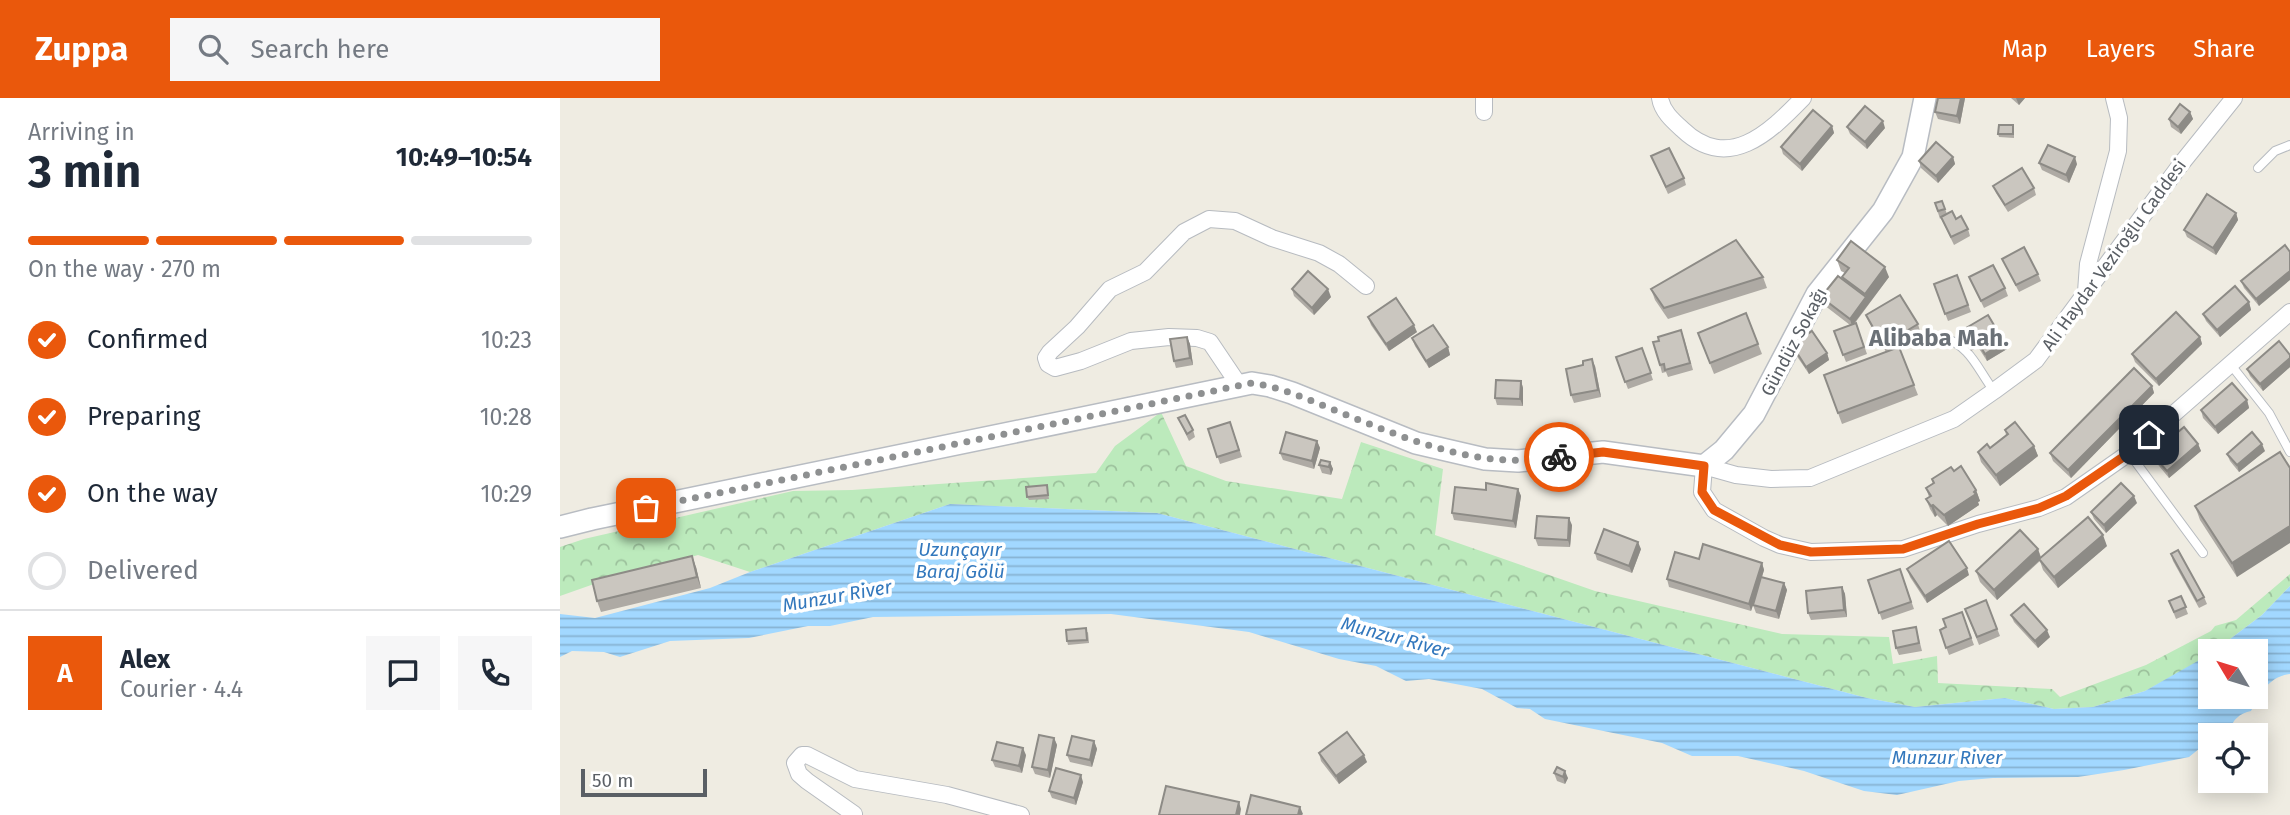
<!DOCTYPE html>
<html lang="en">
<head>
<meta charset="utf-8">
<style>
	body { margin:0; font-family:"Fira Sans",sans-serif; background:#f6f6f7; color:#1f2937; height:100vh; display:flex; flex-direction:column; font-size:26px; white-space:nowrap }
	* { box-sizing:border-box; margin:0 }
	p { font-size:23px; color:#747a83 }
	.icon { flex:none; width:38px; height:38px; fill:none; stroke:currentColor; stroke-width:2; stroke-linecap:round; stroke-linejoin:round }
	.map { position:relative; flex:1; overflow:hidden }
	.sheet { display:flex; flex-direction:column; background:#fff; width:560px }
	.sheet>* { flex:none }
	.needle { width:46px; rotate:308deg }
	.controls { position:absolute; left:1638px; top:541px; display:grid; gap:14px }
	.controls a { display:grid; place-items:center; width:70px; height:70px; border-radius:0px; background:#fff; box-shadow:0 4px 18px #0003; font-size:35px }
	.scale { position:absolute; left:21px; bottom:18px; width:126px; box-sizing:border-box; padding-left:7px; border:4px solid #5a5f65; border-top:0; font-size:19px; line-height:24px; white-space:nowrap; color:#5a5f65; -webkit-text-stroke:5px #fff; paint-order:stroke }
	.pin { position:absolute; display:grid; place-items:center; width:60px; height:60px; color:#fff; margin:-30px; border-radius:14px; box-shadow:0 4px 10px #0006 }
	.courier { position:absolute; display:grid; place-items:center; width:70px; height:70px; margin:-35px; border:5px solid #ea580c; border-radius:50%; background:#fff; color:#222; box-shadow:0 2px 9px #0007 }
	.summary em { font-style:normal; font-weight:700 }
	.summary div { display:flex; flex-direction:column-reverse }
	.summary { display:flex; align-items:center; justify-content:space-between; height:119px; padding:0 28px }
	h1 { font-size:46px; font-weight:700; line-height:52px }
	.bar { display:grid; grid-template-columns:repeat(4,1fr); gap:10px 7px; align-content:center; height:84px; padding:0 28px }
	.bar i { height:9px; border-radius:5px; background:#e0e1e3 }
	.bar .selected { background:#ea580c }
	.bar p { grid-column:span 4 }
	.line { display:flex; align-items:center; gap:18px; padding:0 28px; border-top:2px solid #e0e1e3 }
	.line div { flex:1 }
	.round { display:grid; place-items:center; flex:none; width:74px; height:74px; border-radius:0px; background:#f6f6f7 }
	ol { padding:0 28px; list-style:none }
	li { display:flex; align-items:center; gap:21px; height:77px }
	li p { margin-inline-start:auto }
	li .icon { padding:7px; border-radius:50%; background:#ea580c; color:#fff; stroke-width:4 }
	li:last-child { color:#747a83 }
	li i { width:38px; height:38px; border:4px solid #e0e1e3; border-radius:50% }
	header { display:flex; align-items:center; gap:42px; box-sizing:border-box; height:98px; padding:0 35px; background:#ea580c; color:#fff }
	header strong { font-size:33px }
	nav { display:flex; gap:38px; margin-inline-start:auto; font-size:24px }
	.search { width:490px; height:63px; background:#f6f6f7; display:flex; align-items:center; gap:18px; box-sizing:border-box; padding:0 24px; border-radius:0px; color:#747a83; font-size:26px }
	main { display:flex; flex:1; min-height:0 }
	.map>svg:first-child { display:block }
</style>
</head>
<body>
<header>
<strong>Zuppa</strong>
<div class="search"><svg class="icon" aria-label="search" viewBox="0 0 24 24"><circle cx="10" cy="10" r="6"/><path d="M15 15l6 6"/></svg>Search here</div>
<nav><a>Map</a><a>Layers</a><a>Share</a></nav>
</header>
<main>
<section class="sheet">
<div class="summary"><div><h1>3 min</h1><p>Arriving in</p></div><em>10:49–10:54</em></div>
<div class="bar"><i class="selected"></i><i class="selected"></i><i class="selected"></i><i></i><p>On the way · 270 m</p></div>
<ol>
<li><svg class="icon" aria-label="check" viewBox="0 0 24 24"><path d="M5 12l5 5 9-10"/></svg>Confirmed<p>10:23</p></li>
<li><svg class="icon" aria-label="check" viewBox="0 0 24 24"><path d="M5 12l5 5 9-10"/></svg>Preparing<p>10:28</p></li>
<li><svg class="icon" aria-label="check" viewBox="0 0 24 24"><path d="M5 12l5 5 9-10"/></svg>On the way<p>10:29</p></li>
<li><i></i>Delivered</li>
</ol>
<div class="line" style="height:126px"><b class="round" style="background:#ea580c;color:#fff">A</b><div><b>Alex</b><p>Courier · 4.4</p></div><a class="round"><svg class="icon" aria-label="chat" viewBox="0 0 24 24"><path d="M4 5h16v11H9l-5 4z"/></svg></a><a class="round"><svg class="icon" aria-label="phone" viewBox="0 0 24 24"><path d="M5 4h4l2 5-3 2q2 4 5 5l2-3 5 2v4C11 20 4 13 5 4z"/></svg></a></div>
</section>
<div class="map">
<svg width="1730" height="717" viewBox="0 0 1730 717">
	<defs>
		<pattern id="forest-crowns" width="20" height="18" patternUnits="userSpaceOnUse" patternTransform="scale(1.75)"><rect width="20" height="18" fill="#bceabc"/><path d="M2 6a3 3 0 1 1 6 0M12 15a3 3 0 1 1 6 0" fill="none" stroke="#9cc19c"/></pattern>
		<pattern id="water-rules" width="6" height="5" patternUnits="userSpaceOnUse" patternTransform="scale(1.75)"><rect width="6" height="5" fill="#a2d8ff"/><path d="M0 2.5h6" fill="none" stroke="#87b2d2"/></pattern>
	</defs>
	<rect width="100%" height="100%" fill="#efece2"/>
	<path fill="url(#forest-crowns)" d="M601,314L626,368L666,383L782,401L801,344L883,371L875,437L1035,493L1222,536L1329,539L1333,566L1377,558L1378,585L1492,591L1500,599L1586,567L1651,533L1655,528L1676,522L1730,476V488L1702,517L1654,553H1650V556L1643,562L1585,593L1533,609L1494,611L1445,600L1355,609L1307,600L597,415L390,406L190,474L138,457L34,486L0,498V449L24,441L233,393L292,392L536,375L555,348Z"/>
	<path fill="url(#water-rules)" d="M390,406L597,415L1307,600L1355,609L1445,600L1494,611L1533,609L1585,593L1650,556V598H1696V553H1654L1702,517L1730,488V576C1708,579 1701,595 1691,613C1680,615 1672,622 1670,633L1650,637V642L1629,659L1564,672L1518,679L1433,680L1399,683L1337,697L1304,693L1244,673L1178,658H1132L1102,645L985,621L970,611L957,610L922,591L869,581L846,583L816,568L779,561L689,534L551,516L313,519L270,528H248L189,540L110,543L60,559L44,554L12,553L0,559V516L35,520L150,490L190,474Z"/>
	<g fill="none" stroke-linecap="round" stroke-linejoin="round">
		<g stroke="#b7bbc0" stroke-width="10">
			<g id="service">
				<path d="M1698,70L1715,53L1730,47"/>
				<path d="M1381,238C1412,249 1416,269 1434,293"/>
				<path d="M1671,267L1709,315L1730,354"/>
				<path d="M1569,355L1643,455"/>
			</g>
		</g>
		<g stroke="#b7bbc0" stroke-width="18">
			<g id="minor">
				<path d="M924,0V14"/>
				<path d="M1100,0C1102,13 1112,22 1122,31C1168,75 1209,35 1243,0"/>
				<path d="M1674,0L1621,66L1476,262L1434,293L1394,321L1250,380L1211,381L1176,377L1144,368L1142,394L1154,412L1204,440L1220,447L1251,454L1343,451L1418,426L1479,410L1506,399L1569,355L1730,214"/>
				<path d="M1526,194L1528,166L1558,53L1559,20L1554,0"/>
				<path d="M679,287L650,244L637,240L609,239L571,243L521,263L495,270L488,266L486,260L490,254L517,229L550,191L585,174L624,134L649,121L675,123L712,140L759,155L779,166L806,188"/>
				<path d="M294,716L247,683L239,676L235,665L242,657H247L295,681L387,697L461,717"/>
			</g>
		</g>
		<g stroke="#b8bcc2" stroke-width="24">
			<path id="secondary" d="M0,429L32,421L692,285L710,288L732,295L856,345L925,361L958,363L1043,354L1144,368L1164,352L1194,316L1257,196L1323,113L1353,59L1365,0"/>
		</g>
		<use href="#service" stroke="#fff" stroke-width="8"/>
		<use href="#minor" stroke="#fff" stroke-width="16"/>
		<use href="#secondary" stroke="#fff" stroke-width="21"/>
	</g>
	<g fill="#aeaaa4">
		<path d="M1405,0L1400,26L1378,21L1375,14Z"/>
		<path d="M1451,0H1465L1459,7Z"/>
		<path d="M1630,14L1633,21L1621,36L1611,29L1609,21Z"/>
		<path d="M1272,28L1274,35L1242,73L1223,56L1221,49Z"/>
		<path d="M1287,29L1325,30L1307,51L1290,36Z"/>
		<path d="M1454,31V40L1439,39L1438,36Z"/>
		<path d="M1091,58L1124,80L1126,87L1108,96Z"/>
		<path d="M1393,59L1395,66L1378,85L1361,70L1359,63Z"/>
		<path d="M1479,65L1517,66L1509,85L1482,72Z"/>
		<path d="M1433,88L1474,90L1476,97L1448,114L1436,95Z"/>
		<path d="M1382,103L1387,116L1396,121L1408,131L1410,138L1394,147L1381,120L1380,121L1375,105Z"/>
		<path d="M1676,115L1678,122L1656,157L1627,139L1624,132Z"/>
		<path d="M1725,147L1699,208L1684,190L1681,183Z"/>
		<path d="M1442,161L1478,176L1481,183L1459,194Z"/>
		<path d="M1277,162L1329,179L1295,225H1296L1307,256L1286,264L1274,233L1290,227L1264,207L1261,199L1283,182L1282,179L1285,175L1281,173Z"/>
		<path d="M1397,177L1411,214L1388,223L1374,186Z"/>
		<path d="M1203,179L1207,190L1108,221L1095,202L1091,191Z"/>
		<path d="M1409,179L1445,190L1448,198L1424,210Z"/>
		<path d="M732,191L771,199L754,217L734,198Z"/>
		<path d="M1689,204L1691,212L1660,239L1646,223L1643,216Z"/>
		<path d="M1186,215L1202,256L1154,276L1138,235Z"/>
		<path d="M1306,217L1358,226L1360,233L1327,253L1339,249L1358,297L1282,326L1264,277L1326,254L1309,224Z"/>
		<path d="M808,219L857,234L829,253L811,227Z"/>
		<path d="M1401,233L1444,244L1447,251L1427,263L1418,249L1411,253L1404,241Z"/>
		<path d="M627,239L630,246L633,267L616,270L614,263Z"/>
		<path d="M1640,239L1642,246L1599,288L1575,264L1572,256Z"/>
		<path d="M852,240L888,249L890,257L869,270L855,248Z"/>
		<path d="M1124,240L1133,272L1108,279L1106,274L1102,275L1100,267Z"/>
		<path d="M1232,247L1267,255L1269,262L1249,276L1234,254Z"/>
		<path d="M1082,250L1093,282L1068,291L1056,259Z"/>
		<path d="M1730,257V269L1703,293L1690,278L1687,271Z"/>
		<path d="M1035,268L1041,299L1014,305L1011,297Z"/>
		<path d="M961,283L963,290V308L937,307L935,300Z"/>
		<path d="M1592,288L1594,295L1511,380L1493,363L1490,355Z"/>
		<path d="M1687,302L1689,310L1658,336L1643,320L1641,312Z"/>
		<path d="M618,320L633,332L635,339L629,343Z"/>
		<path d="M670,324L682,359L660,366L648,331Z"/>
		<path d="M1445,332L1474,348L1478,358L1440,388L1421,364L1418,354L1430,350L1446,337Z"/>
		<path d="M757,343L760,350L754,371L723,362L720,355Z"/>
		<path d="M1638,346L1641,353L1609,380L1595,363L1592,356Z"/>
		<path d="M1705,353L1679,374L1670,363L1667,356Z"/>
		<path d="M1720,354L1677,479L1640,422L1635,408Z"/>
		<path d="M770,364L773,371L771,377L762,375L759,367Z"/>
		<path d="M1394,373L1416,392L1420,403L1418,404L1419,407L1388,428L1377,417L1375,419L1370,411L1366,401L1369,399L1366,390L1373,386L1372,381Z"/>
		<path d="M487,387L489,401L469,402L467,399Z"/>
		<path d="M958,391L961,398L956,430L894,422L892,415Z"/>
		<path d="M1577,405L1546,435L1534,421L1531,414Z"/>
		<path d="M1012,427L1010,449L978,448L975,440Z"/>
		<path d="M1547,448L1498,490L1483,472L1480,463L1437,502L1420,484L1416,473L1478,451L1481,459Z"/>
		<path d="M1081,451L1072,475L1037,462L1035,455Z"/>
		<path d="M1611,456L1644,499L1647,506L1639,510L1613,463Z"/>
		<path d="M1139,461L1202,465L1204,472L1202,479L1224,485L1227,492L1219,521L1196,515L1193,507L1195,502L1191,513L1109,489L1107,481Z"/>
		<path d="M136,469L141,490L41,514L37,503Z"/>
		<path d="M1340,471L1354,511L1322,522L1308,482Z"/>
		<path d="M1347,471L1409,477L1367,505L1350,479Z"/>
		<path d="M1282,489L1285,496L1287,519L1251,522L1248,515Z"/>
		<path d="M1621,498L1628,516L1616,521L1609,503Z"/>
		<path d="M1426,502L1440,538L1419,547L1405,511Z"/>
		<path d="M1402,514L1414,547L1389,557L1380,532L1386,529Z"/>
		<path d="M1451,517L1490,539L1478,550L1454,524Z"/>
		<path d="M1356,529L1362,553L1339,557L1336,550Z"/>
		<path d="M528,534L529,545L508,547L507,543Z"/>
		<path d="M494,640L497,647L490,680L475,676L472,669Z"/>
		<path d="M534,643L537,651L532,669L510,664L507,657Z"/>
		<path d="M759,655L807,664L779,686L761,663Z"/>
		<path d="M466,657L462,675L435,669L432,662Z"/>
		<path d="M994,675L1008,680L1005,686L997,683Z"/>
		<path d="M523,684L516,707L492,700L489,693Z"/>
	</g>
	<g fill="#8d8b86">
		<path d="M1401,0H1405L1400,26L1397,18Z"/>
		<path d="M1456,0H1465L1459,7Z"/>
		<path d="M1630,14L1633,21L1621,36L1618,29Z"/>
		<path d="M1323,23L1325,30L1307,51L1305,44Z"/>
		<path d="M1272,28L1274,35L1242,73L1240,66Z"/>
		<path d="M1393,59L1395,66L1378,85L1376,78Z"/>
		<path d="M1515,59L1517,66L1509,85L1506,77Z"/>
		<path d="M1676,115L1678,122L1656,157L1653,150Z"/>
		<path d="M1325,169L1329,179L1292,228L1290,221L1306,199L1305,196Z"/>
		<path d="M1730,173V182L1699,208L1696,201Z"/>
		<path d="M768,191L771,199L754,217L752,210Z"/>
		<path d="M1689,204L1691,212L1660,239L1657,232Z"/>
		<path d="M854,227L857,234L829,253L826,246Z"/>
		<path d="M627,239L630,246L633,267L630,260Z"/>
		<path d="M1640,239L1642,246L1599,288L1596,281Z"/>
		<path d="M1444,244L1447,251L1427,263L1425,256Z"/>
		<path d="M888,249L890,257L869,270L866,263Z"/>
		<path d="M1267,255L1269,262L1249,276L1246,269Z"/>
		<path d="M1730,260V269L1703,293L1700,286Z"/>
		<path d="M1032,261L1035,268L1041,299L1038,292Z"/>
		<path d="M961,283L963,290V308L960,301Z"/>
		<path d="M1592,288L1594,295L1511,380L1508,372Z"/>
		<path d="M1687,302L1689,310L1658,336L1655,329Z"/>
		<path d="M757,343L760,350L754,371L752,363Z"/>
		<path d="M1638,346L1641,353L1609,380L1607,373Z"/>
		<path d="M1702,346L1705,353L1679,374L1677,367Z"/>
		<path d="M1474,348L1478,358L1440,388L1436,377Z"/>
		<path d="M770,364L773,371L771,377L769,369Z"/>
		<path d="M958,391L961,398L956,430L953,423Z"/>
		<path d="M1416,392L1420,403L1418,404L1419,407L1388,428L1384,417Z"/>
		<path d="M1574,398L1577,405L1546,435L1544,427Z"/>
		<path d="M1373,407L1377,417L1375,419L1371,408Z"/>
		<path d="M1009,420L1012,427L1010,449L1008,442Z"/>
		<path d="M1730,428V445L1677,479L1672,465Z"/>
		<path d="M1543,437L1547,448L1498,490L1494,479Z"/>
		<path d="M1078,444L1081,451L1072,475L1069,468Z"/>
		<path d="M1478,451L1481,461L1437,502L1434,492Z"/>
		<path d="M132,458L136,469L141,490L137,479Z"/>
		<path d="M1202,465L1204,472L1191,513L1189,506Z"/>
		<path d="M1407,470L1409,477L1367,505L1365,498Z"/>
		<path d="M1224,485L1227,492L1219,521L1216,513Z"/>
		<path d="M1282,489L1285,496L1287,519L1284,512Z"/>
		<path d="M1487,532L1490,539L1478,550L1475,543Z"/>
		<path d="M494,640L497,647L490,680L488,672Z"/>
		<path d="M534,643L537,651L532,669L530,662Z"/>
		<path d="M463,650L466,657L462,675L459,668Z"/>
		<path d="M804,657L807,664L779,686L776,678Z"/>
		<path d="M1005,673L1008,680L1005,686L1003,679Z"/>
		<path d="M521,677L523,684L516,707L514,700Z"/>
		<path d="M679,704L681,711L680,717H676Z"/>
		<path d="M740,709L743,716L742,717H738Z"/>
	</g>
	<g fill="#cac6bf" stroke="#8d8b86" stroke-width="2">
		<path d="M1378,0H1401L1397,18L1375,14Z"/>
		<path d="M1620,6L1630,14L1618,29L1609,21Z"/>
		<path d="M1305,8L1323,23L1305,44L1287,29Z"/>
		<path d="M1253,12L1272,28L1240,66L1221,49Z"/>
		<path d="M1439,27H1453V36H1438Z"/>
		<path d="M1376,44L1393,59L1376,78L1359,63Z"/>
		<path d="M1488,47L1515,59L1506,77L1479,65Z"/>
		<path d="M1109,50L1124,80L1106,89L1091,58Z"/>
		<path d="M1462,70L1474,90L1445,107L1433,88Z"/>
		<path d="M1647,96L1676,115L1653,150L1624,132Z"/>
		<path d="M1382,103L1385,111L1378,113L1375,105Z"/>
		<path d="M1392,113L1396,121L1401,118L1408,131L1391,139L1381,119Z"/>
		<path d="M1176,142L1203,179L1104,210L1091,191Z"/>
		<path d="M1291,143L1325,169L1305,196L1282,179L1289,170L1277,162Z"/>
		<path d="M1725,147L1730,154V173L1696,201L1681,183Z"/>
		<path d="M1464,149L1478,176L1456,187L1442,161Z"/>
		<path d="M1433,167L1445,190L1421,203L1409,179Z"/>
		<path d="M748,173L768,191L752,210L732,191Z"/>
		<path d="M1397,177L1408,207L1385,216L1374,186Z"/>
		<path d="M1278,178L1306,199L1290,221L1261,199Z"/>
		<path d="M1675,188L1689,204L1657,232L1643,216Z"/>
		<path d="M1340,197L1358,226L1323,247L1306,217Z"/>
		<path d="M836,200L854,227L826,246L808,219Z"/>
		<path d="M1616,214L1640,239L1596,281L1572,256Z"/>
		<path d="M1186,215L1198,246L1150,265L1138,235Z"/>
		<path d="M1428,217L1444,244L1425,256L1416,241L1409,245L1401,233Z"/>
		<path d="M1296,225L1304,249L1283,257L1274,233Z"/>
		<path d="M873,227L888,249L866,263L852,240Z"/>
		<path d="M1121,232L1130,265L1105,272L1104,266L1100,267L1093,244L1099,243L1098,239Z"/>
		<path d="M1252,233L1267,255L1246,269L1232,247Z"/>
		<path d="M627,239L630,260L614,263L610,241Z"/>
		<path d="M1719,243L1730,257V260L1700,286L1687,271Z"/>
		<path d="M1339,249L1354,287L1278,315L1264,277Z"/>
		<path d="M1082,250L1091,275L1065,284L1056,259Z"/>
		<path d="M1032,261L1038,292L1011,297L1006,271L1023,267V263Z"/>
		<path d="M1574,270L1592,288L1508,372L1490,355Z"/>
		<path d="M936,282L961,283L960,301L935,300Z"/>
		<path d="M1672,285L1687,302L1655,329L1641,312Z"/>
		<path d="M625,317L633,332L627,336L618,320Z"/>
		<path d="M670,324L679,352L657,359L648,331Z"/>
		<path d="M1455,324L1474,348L1436,377L1418,354L1427,346L1430,350L1448,336L1445,332Z"/>
		<path d="M1624,329L1638,346L1607,373L1592,356Z"/>
		<path d="M726,334L757,343L752,363L720,355Z"/>
		<path d="M1692,334L1702,346L1677,367L1667,356Z"/>
		<path d="M1720,354L1730,370V428L1672,465L1635,408Z"/>
		<path d="M761,362L770,364L769,369L759,367Z"/>
		<path d="M1401,368L1416,392L1414,394L1416,396L1384,417L1373,407L1371,408L1366,401L1371,398L1366,390L1374,385L1372,381L1391,369L1394,373Z"/>
		<path d="M926,385L958,391L953,423L892,415L895,389L926,392Z"/>
		<path d="M1561,385L1574,398L1544,427L1531,414Z"/>
		<path d="M487,387L488,397L467,399L466,389Z"/>
		<path d="M977,418L1009,420L1008,442L975,440Z"/>
		<path d="M1528,419L1543,437L1494,479L1479,461Z"/>
		<path d="M1044,431L1078,444L1069,468L1035,455Z"/>
		<path d="M1460,432L1478,451L1434,492L1416,473Z"/>
		<path d="M1389,443L1407,470L1365,498L1347,471Z"/>
		<path d="M1143,446L1202,465L1189,506L1107,481L1115,454L1139,461Z"/>
		<path d="M1618,452L1644,499L1637,503L1611,456Z"/>
		<path d="M132,458L137,479L37,503L32,482Z"/>
		<path d="M1340,471L1351,504L1319,515L1308,482Z"/>
		<path d="M1201,479L1224,485L1216,513L1193,507Z"/>
		<path d="M1282,489L1284,512L1248,515L1246,493Z"/>
		<path d="M1621,498L1626,509L1614,514L1609,503Z"/>
		<path d="M1426,502L1437,531L1417,539L1405,511Z"/>
		<path d="M1464,506L1487,532L1475,543L1451,517Z"/>
		<path d="M1402,514L1411,540L1386,550L1380,532L1386,529L1383,521Z"/>
		<path d="M1356,529L1359,545L1336,550L1333,533Z"/>
		<path d="M526,530L527,542L507,543L506,532Z"/>
		<path d="M787,634L804,657L776,678L759,655Z"/>
		<path d="M479,637L494,640L488,672L472,669Z"/>
		<path d="M512,638L534,643L530,662L507,657Z"/>
		<path d="M437,644L463,650L459,668L432,662Z"/>
		<path d="M997,669L1005,673L1003,679L994,675Z"/>
		<path d="M496,670L521,677L514,700L489,693Z"/>
		<path d="M606,688L679,704L676,717H599Z"/>
		<path d="M691,697L740,709L738,717H686Z"/>
	</g>
	<g fill="none" stroke-linecap="round" stroke-linejoin="round">
		<path stroke="#8e9091" stroke-width="7" stroke-dasharray="0 12.6" d="M86,410L692,285C721,289 747,301 774,312C847,341 919,373 999,359"/>
		<path stroke="#ea580c" stroke-width="9" d="M999,359L1043,354L1144,368L1142,394L1154,412L1220,447L1251,454L1343,451L1418,426L1479,410L1506,398L1569,355L1589,337"/>
	</g>
	<g text-anchor="middle" dominant-baseline="central" stroke-width="7" stroke-linejoin="round" paint-order="stroke">
		<g font-size="18" fill="#5a5f65" stroke="#fff">
			<text transform="translate(1554 157) rotate(-54)">Ali Haydar Veziroğlu Caddesi</text>
			<text transform="translate(1234 244) rotate(-62)">Gündüz Sokağı</text>
		</g>
		<g font-size="19" font-style="italic" fill="#3378bd" stroke="#fff">
			<text x="400" y="451">Uzunçayır<tspan x="400" dy="22">Baraj Gölü</tspan></text>
			<text transform="translate(277 498) rotate(-10)">Munzur River</text>
			<text transform="translate(835 539) rotate(15)">Munzur River</text>
			<text x="1387" y="659">Munzur River</text>
		</g>
		<g font-size="24" font-weight="bold" fill="#6b7177" stroke="#fff">
			<text x="1379" y="240">Alibaba Mah.</text>
		</g>
	</g>
</svg>
<div class="controls">
<a><svg class="needle" viewBox="-14 -14 28 28"><path d="M0-13l5 13h-10z" fill="#e53935"/><path d="M0 13l5-13h-10z" fill="#747a83"/></svg></a>
<a><svg class="icon" aria-label="locate" viewBox="0 0 24 24"><circle cx="12" cy="12" r="6"/><path d="M12 2v4M12 18v4M2 12h4M18 12h4"/></svg></a>
</div>
<div class="scale">50 m</div>
<div class="pin" style="left:86px;top:410px;background:#ea580c"><svg class="icon" aria-label="bag" viewBox="0 0 24 24"><path d="M5 8h14l-1 12H6zM9 8a3 3 0 0 1 6 0"/></svg></div>
<div class="pin" style="left:1589px;top:337px;background:#1f2937"><svg class="icon" aria-label="home" viewBox="0 0 24 24"><path d="M3 11l9-7 9 7M6 9v11h12V9"/></svg></div>
<div class="courier" style="left:999px;top:359px"><svg class="icon" aria-label="bike" viewBox="0 0 24 24"><circle cx="6" cy="16" r="4"/><circle cx="18" cy="16" r="4"/><path d="M6 16l4-8h5l3 8M10 8l3 8H6M13 5h3"/></svg></div>
</div>
</main>
</body>
</html>
